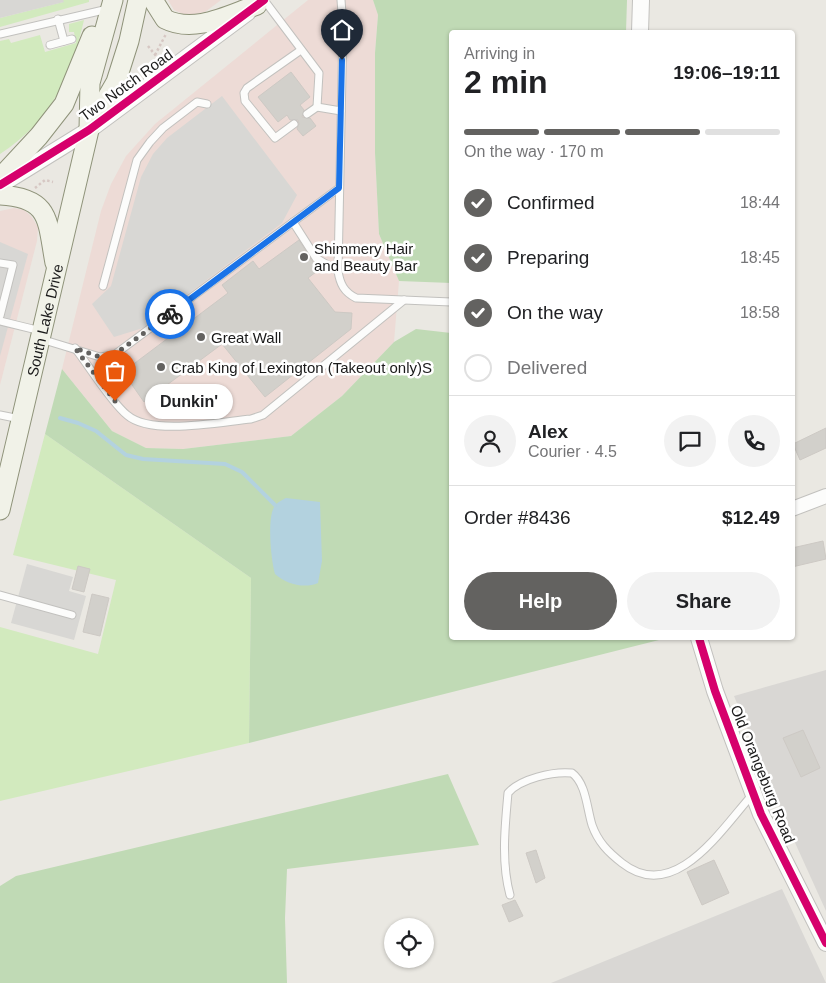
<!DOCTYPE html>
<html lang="en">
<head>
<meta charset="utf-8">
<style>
	body { margin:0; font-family:Arial,sans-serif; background:#f2f2f2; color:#202124; height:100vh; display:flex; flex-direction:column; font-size:19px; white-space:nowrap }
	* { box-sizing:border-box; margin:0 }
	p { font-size:16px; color:#757577 }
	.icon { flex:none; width:28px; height:28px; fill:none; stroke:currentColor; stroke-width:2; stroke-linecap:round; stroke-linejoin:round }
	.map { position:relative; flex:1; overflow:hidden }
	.side { position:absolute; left:449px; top:30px; width:346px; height:610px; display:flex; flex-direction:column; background:#fff; border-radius:5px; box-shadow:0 1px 4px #0004 }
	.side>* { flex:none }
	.tools { position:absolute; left:384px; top:918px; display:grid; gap:10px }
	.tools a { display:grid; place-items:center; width:50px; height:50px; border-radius:50%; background:#fff; box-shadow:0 1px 4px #0004; font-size:25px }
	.pin { position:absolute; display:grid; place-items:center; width:42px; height:42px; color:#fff; margin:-51px -21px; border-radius:50% 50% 50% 0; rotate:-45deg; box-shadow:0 0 5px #0007 }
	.pin .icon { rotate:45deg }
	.courier { position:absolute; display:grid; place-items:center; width:50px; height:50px; margin:-25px; border:4px solid #1a73e8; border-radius:50%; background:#fff; color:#222; box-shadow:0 1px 6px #0007 }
	.bubble { position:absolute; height:35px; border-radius:18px; background:#fff; box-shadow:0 1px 4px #0004; font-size:16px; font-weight:600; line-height:35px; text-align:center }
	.summary em { font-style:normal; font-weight:600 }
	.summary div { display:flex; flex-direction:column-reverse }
	.summary { display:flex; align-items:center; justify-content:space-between; height:85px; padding:0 15px }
	h1 { font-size:32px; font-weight:600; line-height:38px }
	.bar { display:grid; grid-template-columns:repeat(4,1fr); gap:8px 5px; align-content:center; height:60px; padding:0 15px }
	.bar i { height:6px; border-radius:4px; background:#e0e0e0 }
	.bar .selected { background:#636260 }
	.bar p { grid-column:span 4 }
	.line { display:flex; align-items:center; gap:12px; padding:0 15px; border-top:1px solid #e0e0e0 }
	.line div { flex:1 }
	.round { display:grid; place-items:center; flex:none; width:52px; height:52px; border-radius:26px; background:#f2f2f2 }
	ol { padding:0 15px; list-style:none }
	li { display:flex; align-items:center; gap:15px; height:55px }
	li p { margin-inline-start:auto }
	li .icon { padding:5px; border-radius:50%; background:#636260; color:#fff; stroke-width:4 }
	li:last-child { color:#757577 }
	li i { width:28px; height:28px; border:2px solid #e0e0e0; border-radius:50% }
	.cta { display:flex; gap:10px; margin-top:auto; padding:10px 15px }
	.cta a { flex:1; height:58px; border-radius:30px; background:#636260; color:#fff; font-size:20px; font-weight:600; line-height:58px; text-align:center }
	.cta a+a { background:#f2f2f2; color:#202124 }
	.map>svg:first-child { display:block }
</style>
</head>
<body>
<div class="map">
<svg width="826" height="983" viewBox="0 0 826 983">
	<rect width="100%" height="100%" fill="#eae8e2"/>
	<g fill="#d9d7d4">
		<path d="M826,670V911L787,825L734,696Z"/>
		<path d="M782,889L826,983H551Z"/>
	</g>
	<g fill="#eddbd6">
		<path d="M168,0H221L205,12L187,16L174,10Z"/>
		<path d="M308,0H373L378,15L375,53V153L379,234L399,281L394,342L342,396L291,436L183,449L146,448L112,431L62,369L101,211L111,184L126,156L155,124Z"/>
		<path d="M14,208L24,210L31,216L38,227L37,241L0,385V211Z"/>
	</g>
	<g fill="#d2eabe">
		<path d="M63,0H89V2L0,27V18L63,2Z"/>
		<path d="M84,20C71,77 51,121 0,154V41L9,39L11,43L40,35L45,52L76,43L74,32H69V24Z"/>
		<path d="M45,434L251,578L249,743L0,801V627L98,654L116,580L13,555Z"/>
	</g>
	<g fill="#c0dab5">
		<path d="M373,0H627L626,32H451V283L399,281L379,234L375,153V53L378,15Z"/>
		<path d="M416,329L451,333V638H667L249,743L251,578L45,434L62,369L112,431L146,448L183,449L291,436L342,396L394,342Z"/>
		<path d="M448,774L479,845L287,869L285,918L287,983H0V886L16,876Z"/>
	</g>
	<g fill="#d8d7d4">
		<path d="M0,0H63L64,2L0,18Z"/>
		<path d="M222,96L297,195L282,223L143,328L114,337L92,304L111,286L141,177L153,154L167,138Z"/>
		<path d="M0,242L28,254L0,356Z"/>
		<path d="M27,564L73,577L69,591L86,596L74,640L11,623Z"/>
	</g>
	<path fill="#b3d2df" d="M286,498L320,502L322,561L318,583C304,589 286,584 275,574C271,560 267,520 274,507C276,503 282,500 286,498Z"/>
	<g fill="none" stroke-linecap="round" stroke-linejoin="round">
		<path stroke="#b3d2df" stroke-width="4" d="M60,418L78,423L96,431L126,455L143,459L225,464L242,472L275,505"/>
	</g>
	<g fill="#d2d0cb" stroke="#cdc9c4">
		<path d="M291,72L310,97L300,105L304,110L302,117L310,118L316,126L303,136L297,129L299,124L298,120H290L287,115L278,122L258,97Z"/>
		<path d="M299,240L312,261L320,269L308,278L335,312L352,313L351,329L265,397L222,344L144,402L123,372L228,293L222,285L253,261L259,269Z"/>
		<path d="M826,428V448L800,460L793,444Z"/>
		<path d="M823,541L826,559L792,567V548Z"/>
		<path d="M78,566L90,569L84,592L72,589Z"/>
		<path d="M92,594L109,598L100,636L83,632Z"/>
		<path d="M803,730L820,768L801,777L783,738Z"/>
		<path d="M536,850L545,878L536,883L526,853Z"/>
		<path d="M714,860L729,893L702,905L687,872Z"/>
		<path d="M515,900L523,916L509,922L502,905Z"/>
	</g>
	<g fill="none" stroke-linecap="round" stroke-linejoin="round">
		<g stroke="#c2c1be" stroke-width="9">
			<g id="service">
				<path d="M264,0L319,73L317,107"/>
				<path d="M341,0L343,26L338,271C340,284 344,292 356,298L451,302"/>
				<path d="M58,19L64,41"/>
				<path d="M0,34L108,9"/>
				<path d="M50,45L72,39"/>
				<path d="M307,114L317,107L341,111"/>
				<path d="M294,124L275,138L245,101L244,93L247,88L301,50"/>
				<path d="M293,222L316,258L338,271"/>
				<path d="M0,263L13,265L0,316"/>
				<path d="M103,286L137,160L150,142L163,128L197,102L207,104"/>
				<path d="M0,321L41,331"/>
				<path d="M41,339L100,357L114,355L339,188"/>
				<path d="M75,348C89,366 111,402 127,415C151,436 220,422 251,419L263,415L404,300"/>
				<path d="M0,415L20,419"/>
				<path d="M0,595L72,615"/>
				<path d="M510,895C501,862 505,826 508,793C520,779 553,771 572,773C586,783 587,809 592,825C598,842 608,852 622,863C675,905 722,828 753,794"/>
			</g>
		</g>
		<g stroke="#c2c1be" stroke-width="16">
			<path id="minor" d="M792,509L826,496"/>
		</g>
		<g stroke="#c2c1be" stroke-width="18">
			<g id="tertiary">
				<path d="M640,32L641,0"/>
				<path d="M0,185L89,130L248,12"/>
				<path d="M699,638L715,691L761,814L826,943"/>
			</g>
		</g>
		<g stroke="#8f937a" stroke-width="21">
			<g id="secondary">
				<path d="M153,0L165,19C194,34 228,15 257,5"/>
				<path d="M89,129L116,82L129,41L138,0"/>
				<path d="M0,178L39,136L64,104L92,36"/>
				<path d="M0,195C51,198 47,220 55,263"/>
				<path id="s1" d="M0,510L89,130L90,83L113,0"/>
			</g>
		</g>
		<g stroke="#d6c7c3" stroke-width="2.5" stroke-dasharray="2.5 2.5" stroke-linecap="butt">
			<path d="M148,46L160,61"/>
			<path d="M155,55L166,34"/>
			<path d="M35,188L45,180L53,182"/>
		</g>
		<use href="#service" stroke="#fcfcfb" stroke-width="7"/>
		<use href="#minor" stroke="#fcfcfb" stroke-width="14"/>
		<use href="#tertiary" stroke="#fcfcfb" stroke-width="16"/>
		<use href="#secondary" stroke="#f1f2e8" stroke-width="19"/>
		<g stroke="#fff" stroke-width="11">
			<g id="cycleway">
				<path d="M0,185L89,130L264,0"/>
				<path d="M699,638L715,691L761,814L826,943"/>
			</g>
		</g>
		<use href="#cycleway" stroke="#d6006c" stroke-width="8"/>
	</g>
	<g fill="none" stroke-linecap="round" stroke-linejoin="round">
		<path stroke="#636260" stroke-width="5" stroke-dasharray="0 9" d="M115,401L75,348L100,357H111L170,314"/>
		<path stroke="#1a73e8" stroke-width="6" d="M170,314L339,188L342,60"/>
	</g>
	<g fill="#636260" stroke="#fff" stroke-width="2">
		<circle cx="304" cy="257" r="5"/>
		<circle cx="201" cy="337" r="5"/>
		<circle cx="161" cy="367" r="5"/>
	</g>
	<g text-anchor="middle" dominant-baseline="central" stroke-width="5" stroke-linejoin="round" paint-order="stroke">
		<g font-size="15" fill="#1a1a1a" stroke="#fff">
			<text transform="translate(126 85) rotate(-36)">Two Notch Road</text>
			<text stroke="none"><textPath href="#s1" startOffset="195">South Lake Drive</textPath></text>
			<text transform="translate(763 774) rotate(68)">Old Orangeburg Road</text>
		</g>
		<g font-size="15" fill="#1a1a1a" stroke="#fff" text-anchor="start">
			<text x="314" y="248">Shimmery Hair<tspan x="314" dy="17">and Beauty Bar</tspan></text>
			<text x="211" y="337">Great Wall</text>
			<text x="171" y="367">Crab King of Lexington (Takeout only)S</text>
		</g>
	</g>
</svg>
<div class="tools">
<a><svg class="icon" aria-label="locate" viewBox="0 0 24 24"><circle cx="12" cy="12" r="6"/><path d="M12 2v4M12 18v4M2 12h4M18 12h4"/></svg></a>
</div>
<div class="pin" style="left:115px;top:401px;background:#ea580c"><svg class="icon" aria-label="bag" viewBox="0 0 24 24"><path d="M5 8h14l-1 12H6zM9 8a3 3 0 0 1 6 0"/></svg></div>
<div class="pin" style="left:342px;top:60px;background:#1f2937"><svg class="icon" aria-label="home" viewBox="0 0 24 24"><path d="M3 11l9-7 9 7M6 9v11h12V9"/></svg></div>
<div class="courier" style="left:170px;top:314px"><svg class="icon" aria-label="bike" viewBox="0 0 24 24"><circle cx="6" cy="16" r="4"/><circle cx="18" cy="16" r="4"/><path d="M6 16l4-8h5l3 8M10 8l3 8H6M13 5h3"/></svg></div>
<div class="bubble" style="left:145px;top:384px;width:88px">Dunkin'</div>
<section class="side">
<div class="summary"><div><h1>2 min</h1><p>Arriving in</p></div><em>19:06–19:11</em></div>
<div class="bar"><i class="selected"></i><i class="selected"></i><i class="selected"></i><i></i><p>On the way · 170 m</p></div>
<ol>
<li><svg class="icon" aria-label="check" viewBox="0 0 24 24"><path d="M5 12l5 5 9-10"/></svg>Confirmed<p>18:44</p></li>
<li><svg class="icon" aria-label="check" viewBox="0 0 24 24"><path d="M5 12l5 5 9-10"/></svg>Preparing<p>18:45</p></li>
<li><svg class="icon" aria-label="check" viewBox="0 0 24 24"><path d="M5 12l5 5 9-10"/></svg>On the way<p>18:58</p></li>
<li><i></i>Delivered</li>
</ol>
<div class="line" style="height:90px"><a class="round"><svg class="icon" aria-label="person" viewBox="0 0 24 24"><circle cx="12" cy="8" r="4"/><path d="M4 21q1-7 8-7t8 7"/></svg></a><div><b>Alex</b><p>Courier · 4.5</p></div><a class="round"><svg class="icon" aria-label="chat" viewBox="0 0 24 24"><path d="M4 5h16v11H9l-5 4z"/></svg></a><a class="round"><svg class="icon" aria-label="phone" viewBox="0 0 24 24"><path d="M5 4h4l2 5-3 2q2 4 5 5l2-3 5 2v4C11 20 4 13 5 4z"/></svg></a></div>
<div class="line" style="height:65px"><div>Order #8436</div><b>$12.49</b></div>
<div class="cta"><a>Help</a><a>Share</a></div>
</section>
</div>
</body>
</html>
